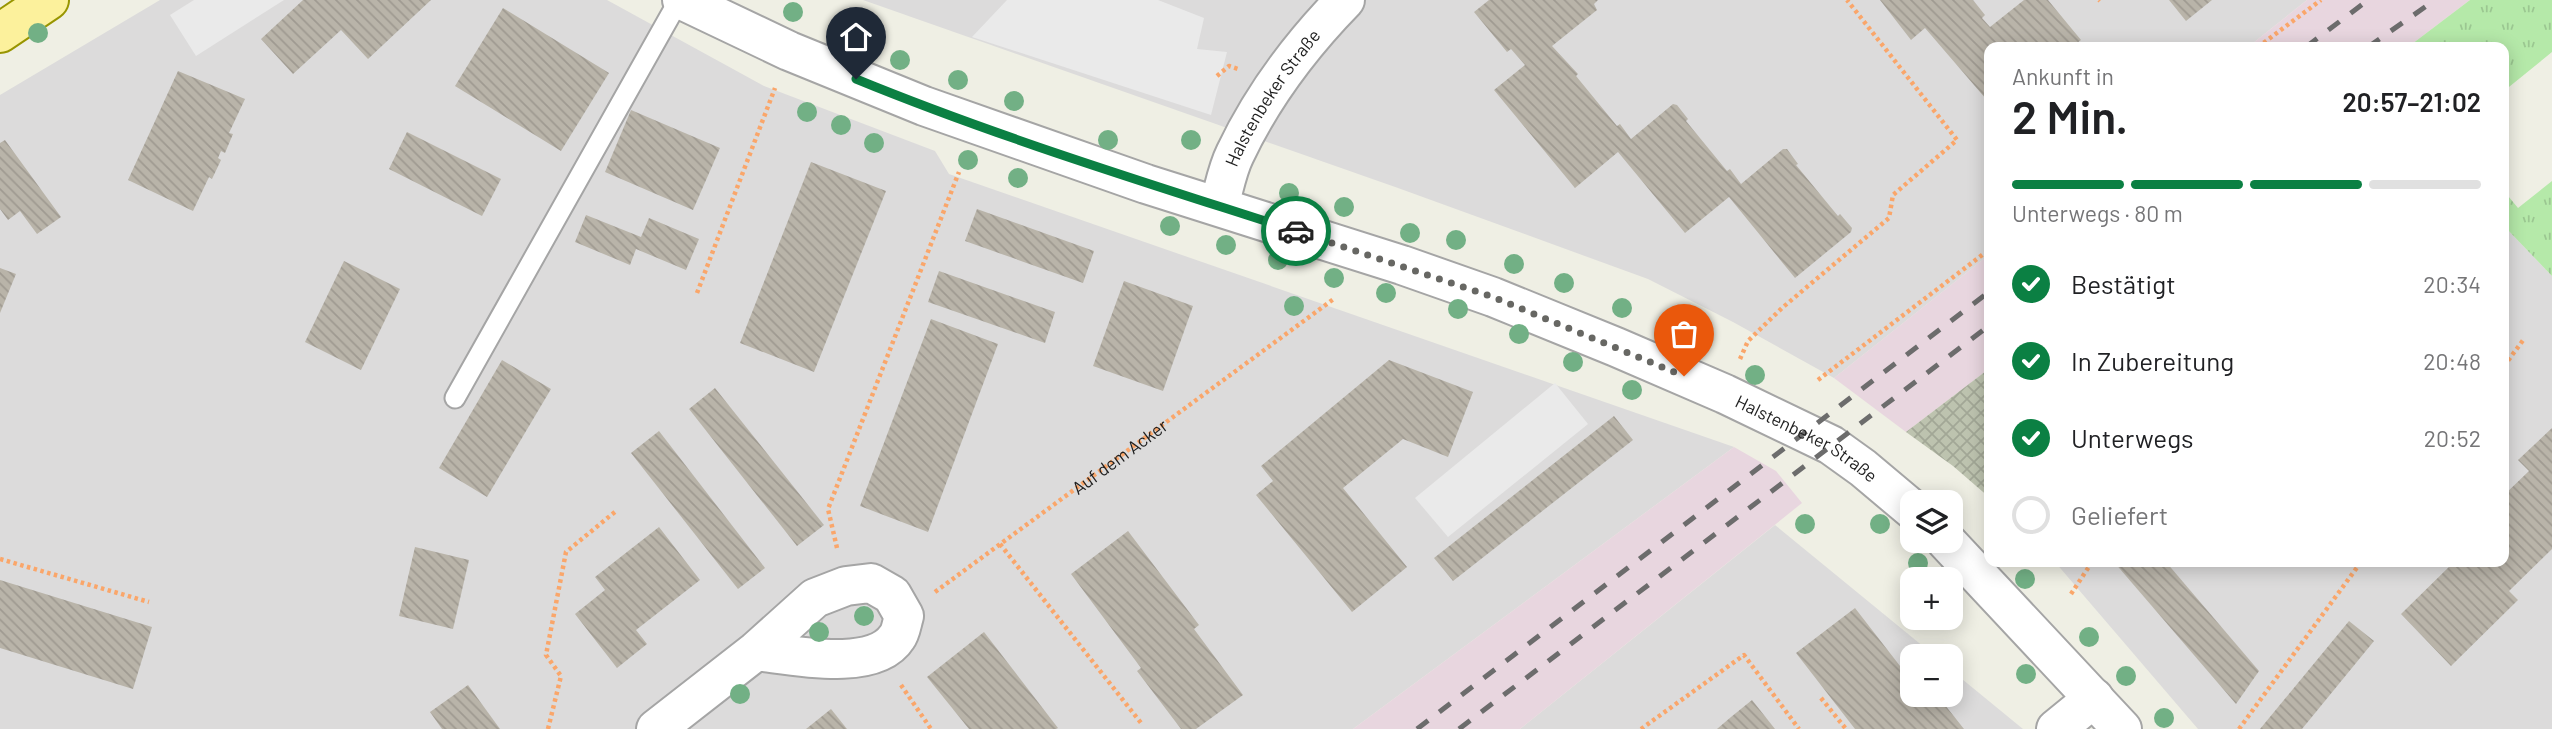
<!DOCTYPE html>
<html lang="de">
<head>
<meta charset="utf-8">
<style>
	body { margin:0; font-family:Barlow,sans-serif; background:#f2f2f2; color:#202124; height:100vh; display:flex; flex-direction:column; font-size:26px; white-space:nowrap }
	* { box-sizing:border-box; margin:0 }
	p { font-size:23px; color:#757577 }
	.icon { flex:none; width:38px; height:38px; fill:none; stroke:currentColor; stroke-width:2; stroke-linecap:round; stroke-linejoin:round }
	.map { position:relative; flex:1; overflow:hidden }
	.details { position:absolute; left:1984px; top:42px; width:525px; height:525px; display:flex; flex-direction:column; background:#fff; border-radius:14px; box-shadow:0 4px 18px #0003 }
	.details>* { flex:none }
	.tools { position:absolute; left:1900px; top:490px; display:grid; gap:14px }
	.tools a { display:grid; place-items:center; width:63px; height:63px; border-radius:14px; background:#fff; box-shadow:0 4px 18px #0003; font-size:35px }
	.pin { position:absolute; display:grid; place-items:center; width:60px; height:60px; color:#fff; margin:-72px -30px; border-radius:50% 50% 50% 0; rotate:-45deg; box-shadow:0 0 7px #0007 }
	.pin .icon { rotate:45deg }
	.courier { position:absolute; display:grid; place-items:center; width:70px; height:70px; margin:-35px; border:5px solid #0b8043; border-radius:50%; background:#fff; color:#222; box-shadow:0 2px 9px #0007 }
	.overview em { font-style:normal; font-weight:600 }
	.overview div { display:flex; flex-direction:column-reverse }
	.overview { display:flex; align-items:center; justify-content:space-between; height:119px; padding:0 28px }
	h1 { font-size:46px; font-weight:600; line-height:52px }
	.bar { display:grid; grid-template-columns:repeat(4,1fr); gap:10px 7px; align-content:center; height:84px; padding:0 28px }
	.bar i { height:9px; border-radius:5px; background:#e0e0e0 }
	.bar .current { background:#0b8043 }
	.bar p { grid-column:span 4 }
	ol { padding:0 28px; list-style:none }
	li { display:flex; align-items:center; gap:21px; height:77px }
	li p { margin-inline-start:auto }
	li .icon { padding:7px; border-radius:50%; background:#0b8043; color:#fff; stroke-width:4 }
	li:last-child { color:#757577 }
	li i { width:38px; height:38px; border:4px solid #e0e0e0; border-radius:50% }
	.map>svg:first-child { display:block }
</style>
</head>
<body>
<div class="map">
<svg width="2552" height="729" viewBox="0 0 2552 729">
	<defs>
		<pattern id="construction-cross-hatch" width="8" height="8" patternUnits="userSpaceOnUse" patternTransform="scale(1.75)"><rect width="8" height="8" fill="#bdc3af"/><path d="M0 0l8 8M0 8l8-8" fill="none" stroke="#a2a796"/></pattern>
		<pattern id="grass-tufts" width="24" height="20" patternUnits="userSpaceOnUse" patternTransform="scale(1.75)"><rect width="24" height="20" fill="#b5e9a9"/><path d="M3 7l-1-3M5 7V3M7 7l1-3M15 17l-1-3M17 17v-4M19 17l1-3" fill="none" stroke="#9bc791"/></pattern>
		<pattern id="building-back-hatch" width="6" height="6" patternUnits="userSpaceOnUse" patternTransform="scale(1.75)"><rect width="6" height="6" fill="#b9b4a9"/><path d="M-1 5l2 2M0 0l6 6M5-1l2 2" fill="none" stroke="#9f9a91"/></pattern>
	</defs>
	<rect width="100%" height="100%" fill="#efefe4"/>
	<g fill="#dcdbdb">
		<path d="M160,0H607L764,86L935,151L949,174L1734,447L1353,729H0V95Z"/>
		<path d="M863,0H2307L2248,47H1990V254L1834,378L1733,322L1648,279L1398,188Z"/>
		<path d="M2504,226L2552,276V729H2198L2055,562H2504Z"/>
		<path d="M1775,525L1935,656H1913V695H1951V670L2023,729H1520Z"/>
	</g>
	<g fill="#e8d6df">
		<path d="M2307,0H2470L2408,47H2248Z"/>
		<path d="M1990,254V368L1906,432L1834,378Z"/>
		<path d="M1734,447L1776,471L1802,503L1520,729H1353Z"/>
	</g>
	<path fill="url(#construction-cross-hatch)" d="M1990,368V498L1953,466L1906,432Z"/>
	<g fill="url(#grass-tufts)">
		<path d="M2470,0H2552V52L2504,91V47H2408Z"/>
		<path d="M2552,181V276L2504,226V191L2518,208Z"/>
	</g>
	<g fill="#eaeaea">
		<path d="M194,0H284L196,56L170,15Z"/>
		<path d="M1007,0H1158L1204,18L1197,49L1227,52L1211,115L972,37Z"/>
		<path d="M1555,383L1588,424L1448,537L1415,498Z"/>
	</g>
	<g fill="url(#building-back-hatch)">
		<path d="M303,0H431L368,59L341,30L293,74L261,39Z"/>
		<path d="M1489,0H1598L1594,4L1597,10L1552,46L1578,74L1576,76L1617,126L1620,124L1631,139L1673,104L1677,105L1688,119L1686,121L1727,171L1730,169L1741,184L1783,149H1787L1798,164L1796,165L1838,216L1840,214L1852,228L1851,232L1795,278L1729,197L1685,233L1618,152L1575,188L1494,90L1525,65L1511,49L1507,52L1474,12Z"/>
		<path d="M1880,0H1973L1985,15L1982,18L1990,27L2024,0H2048L2081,40L2072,47H1990V96L1986,99L1925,28L1911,40Z"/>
		<path d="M2169,0H2212L2186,21Z"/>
		<path d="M503,8L609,73L561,151L455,86Z"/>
		<path d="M178,71L245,99L229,133L233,134L225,153L221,151L218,158L221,160L212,179L209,177L193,211L128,180Z"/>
		<path d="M631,110L720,148L693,210L605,172Z"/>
		<path d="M407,132L501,179L482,216L389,169Z"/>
		<path d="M5,140L61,217L37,234L20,211L8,220L0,209V143Z"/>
		<path d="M811,162L886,191L814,372L740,343Z"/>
		<path d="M977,209L1094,251L1083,283L965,241Z"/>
		<path d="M586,215L641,237L649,218L699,239L686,270L636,249L630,265L575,242Z"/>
		<path d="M344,261L400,289L361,370L305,342Z"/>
		<path d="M0,268L16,274L0,313Z"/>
		<path d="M939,271L1055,312L1045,343L928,302Z"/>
		<path d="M1124,281L1193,306L1163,391L1093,366Z"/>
		<path d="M931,319L998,344L928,532L860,506Z"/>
		<path d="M502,360L551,389L487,497L439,468Z"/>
		<path d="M1389,360L1473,392L1448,457L1403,439L1343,488L1407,567L1352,612L1256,495L1273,481L1261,466Z"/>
		<path d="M715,388L824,525L797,546L689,409Z"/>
		<path d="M1614,416L1633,440L1453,581L1434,558Z"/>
		<path d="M2552,428V549L2509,591L2518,600L2451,666L2401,614L2454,562H2504V495L2529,471L2518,460Z"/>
		<path d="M659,431L765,568L738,589L631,453Z"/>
		<path d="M659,527L700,580L636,630L647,644L617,668L575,614L605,590L595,577Z"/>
		<path d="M1128,531L1199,625L1194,629L1243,695L1196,729H1181L1137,671L1141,668L1071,574Z"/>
		<path d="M415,547L469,560L453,629L399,616Z"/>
		<path d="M2114,562H2166L2259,671L2236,704Z"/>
		<path d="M0,580L152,627L133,689L0,648Z"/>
		<path d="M1855,608L1907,675L1913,670V695H1937L1964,729H1855L1796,653Z"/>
		<path d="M2349,621L2374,641L2302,729H2260Z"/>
		<path d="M984,632L1058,728L1056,729H969L927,677Z"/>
		<path d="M468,685L500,729H442L430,712Z"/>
		<path d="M1752,700L1775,729H1717L1731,717Z"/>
		<path d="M831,709L847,729H806Z"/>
	</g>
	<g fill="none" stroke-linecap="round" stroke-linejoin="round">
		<g stroke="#a5a5a5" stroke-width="23">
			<path id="service" d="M455,398L679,0"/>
		</g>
		<g stroke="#a5a5a5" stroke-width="42">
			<g id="minor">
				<path id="s2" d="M1219,206C1224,189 1227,170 1235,154C1262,97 1301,45 1345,0"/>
				<path d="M656,729L756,651L815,598L846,586L871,583L892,595L904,616C902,622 901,632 897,637C874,673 792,655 756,651"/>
				<path d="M2056,729L2094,698"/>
			</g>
		</g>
		<g stroke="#a5a5a5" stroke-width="42">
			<g id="tertiary">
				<path id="s3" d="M682,0L789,51L924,106L1146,184L1402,265L1493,297L1616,347L1725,394L1831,445L1863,468L1913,510"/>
				<path d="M1946,541L2122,729"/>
			</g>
		</g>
		<g stroke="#989500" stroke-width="42">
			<path id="primary" d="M0,33L49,0"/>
		</g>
		<g stroke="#faa66a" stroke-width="4.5" stroke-dasharray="3.5 3.5" stroke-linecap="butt">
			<path d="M2099,0L2100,1"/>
			<path d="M2258,47L2321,0"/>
			<path d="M1217,76L1229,66L1238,69"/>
			<path d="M697,293L775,88"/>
			<path d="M1740,359L1748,341L1782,308L1889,218L1893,195L1957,140L1847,0"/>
			<path d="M2504,366L2524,339"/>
			<path d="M1818,380L1990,249"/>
			<path d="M1000,544L1141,723"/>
			<path d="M837,548L828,509L959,172"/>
			<path d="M0,559L149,602"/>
			<path id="s1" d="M935,592L1335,298"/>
			<path d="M2071,594L2092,562"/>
			<path d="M901,685L931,729"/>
			<path d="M1821,698L1846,729"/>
			<path d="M548,729L561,676L546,655L566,552L616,511"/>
			<path d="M1641,729L1744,655L1799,729"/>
			<path d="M2239,729L2361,562"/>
		</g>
		<use href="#service" stroke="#fff" stroke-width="19"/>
		<use href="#minor" stroke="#fff" stroke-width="38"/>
		<use href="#tertiary" stroke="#fff" stroke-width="38"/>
		<use href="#primary" stroke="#fcf19c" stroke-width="38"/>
		<g stroke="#6c6c6c" stroke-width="5" stroke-dasharray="14 14" stroke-linecap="butt">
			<path d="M2306,47L2368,0"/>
			<path d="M2368,47L2435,0"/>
			<path d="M1417,729L1990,291"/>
			<path d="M1459,729L1990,325"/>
		</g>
	</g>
	<g fill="#72b085">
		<circle cx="793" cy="12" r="10"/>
		<circle cx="38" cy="33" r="10"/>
		<circle cx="843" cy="39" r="10"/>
		<circle cx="900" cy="60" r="10"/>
		<circle cx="958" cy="80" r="10"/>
		<circle cx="1014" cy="101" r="10"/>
		<circle cx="807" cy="112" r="10"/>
		<circle cx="841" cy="125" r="10"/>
		<circle cx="1108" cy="140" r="10"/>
		<circle cx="1191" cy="140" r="10"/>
		<circle cx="874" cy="143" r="10"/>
		<circle cx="968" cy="160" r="10"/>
		<circle cx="1018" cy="178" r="10"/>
		<circle cx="1289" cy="193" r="10"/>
		<circle cx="1344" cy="207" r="10"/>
		<circle cx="1170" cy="226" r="10"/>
		<circle cx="1410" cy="233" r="10"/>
		<circle cx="1456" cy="240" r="10"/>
		<circle cx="1226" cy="245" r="10"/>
		<circle cx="1278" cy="260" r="10"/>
		<circle cx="1514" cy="264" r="10"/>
		<circle cx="1334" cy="278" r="10"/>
		<circle cx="1564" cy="283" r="10"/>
		<circle cx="1386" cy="293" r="10"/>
		<circle cx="1294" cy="306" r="10"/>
		<circle cx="1622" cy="308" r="10"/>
		<circle cx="1458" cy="309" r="10"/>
		<circle cx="1519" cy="334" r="10"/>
		<circle cx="1664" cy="335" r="10"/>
		<circle cx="1573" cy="362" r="10"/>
		<circle cx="1755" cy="375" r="10"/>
		<circle cx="1632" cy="390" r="10"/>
		<circle cx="1805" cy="524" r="10"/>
		<circle cx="1880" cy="524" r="10"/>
		<circle cx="1918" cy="563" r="10"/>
		<circle cx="2025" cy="579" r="10"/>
		<circle cx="864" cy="616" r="10"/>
		<circle cx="819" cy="632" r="10"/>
		<circle cx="2089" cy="637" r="10"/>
		<circle cx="2026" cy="674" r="10"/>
		<circle cx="2126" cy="676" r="10"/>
		<circle cx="740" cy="694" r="10"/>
		<circle cx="2164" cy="718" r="10"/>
	</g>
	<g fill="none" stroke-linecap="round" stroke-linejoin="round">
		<path stroke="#676763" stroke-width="7" stroke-dasharray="0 12.6" d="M1296,231L1493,297L1684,376"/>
		<path stroke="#0b8043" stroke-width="9" d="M856,79C1000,138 1148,183 1296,231"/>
	</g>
	<g text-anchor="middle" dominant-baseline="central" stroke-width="7" stroke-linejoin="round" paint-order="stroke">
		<g font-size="18" fill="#1e1e1e" stroke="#fff">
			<text stroke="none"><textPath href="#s2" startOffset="122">Halstenbeker Straße</textPath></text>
			<text stroke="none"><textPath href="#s3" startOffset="1209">Halstenbeker Straße</textPath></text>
			<text stroke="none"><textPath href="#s1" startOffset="229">Auf dem Acker</textPath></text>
		</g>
	</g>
</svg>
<div class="tools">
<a><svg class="icon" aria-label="layers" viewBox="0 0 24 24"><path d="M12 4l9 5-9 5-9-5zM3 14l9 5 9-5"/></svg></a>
<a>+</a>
<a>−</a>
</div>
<div class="pin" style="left:1684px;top:376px;background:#ea580c"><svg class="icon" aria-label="bag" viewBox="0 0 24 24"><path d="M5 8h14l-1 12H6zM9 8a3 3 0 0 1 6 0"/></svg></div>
<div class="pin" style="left:856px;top:79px;background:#1f2937"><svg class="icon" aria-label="home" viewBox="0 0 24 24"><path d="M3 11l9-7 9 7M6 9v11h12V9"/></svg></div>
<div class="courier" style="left:1296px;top:231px"><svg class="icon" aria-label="car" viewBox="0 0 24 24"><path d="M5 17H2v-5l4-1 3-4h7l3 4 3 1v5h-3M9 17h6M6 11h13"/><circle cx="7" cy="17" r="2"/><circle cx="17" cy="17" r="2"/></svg></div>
<section class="details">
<div class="overview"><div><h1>2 Min.</h1><p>Ankunft in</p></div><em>20:57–21:02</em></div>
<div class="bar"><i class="current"></i><i class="current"></i><i class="current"></i><i></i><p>Unterwegs · 80 m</p></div>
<ol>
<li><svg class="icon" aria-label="check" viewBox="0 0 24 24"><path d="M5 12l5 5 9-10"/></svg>Bestätigt<p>20:34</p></li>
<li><svg class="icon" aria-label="check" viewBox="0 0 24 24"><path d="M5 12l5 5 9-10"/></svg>In Zubereitung<p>20:48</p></li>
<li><svg class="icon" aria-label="check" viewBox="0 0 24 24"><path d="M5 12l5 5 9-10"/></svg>Unterwegs<p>20:52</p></li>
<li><i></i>Geliefert</li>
</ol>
</section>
</div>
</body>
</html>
